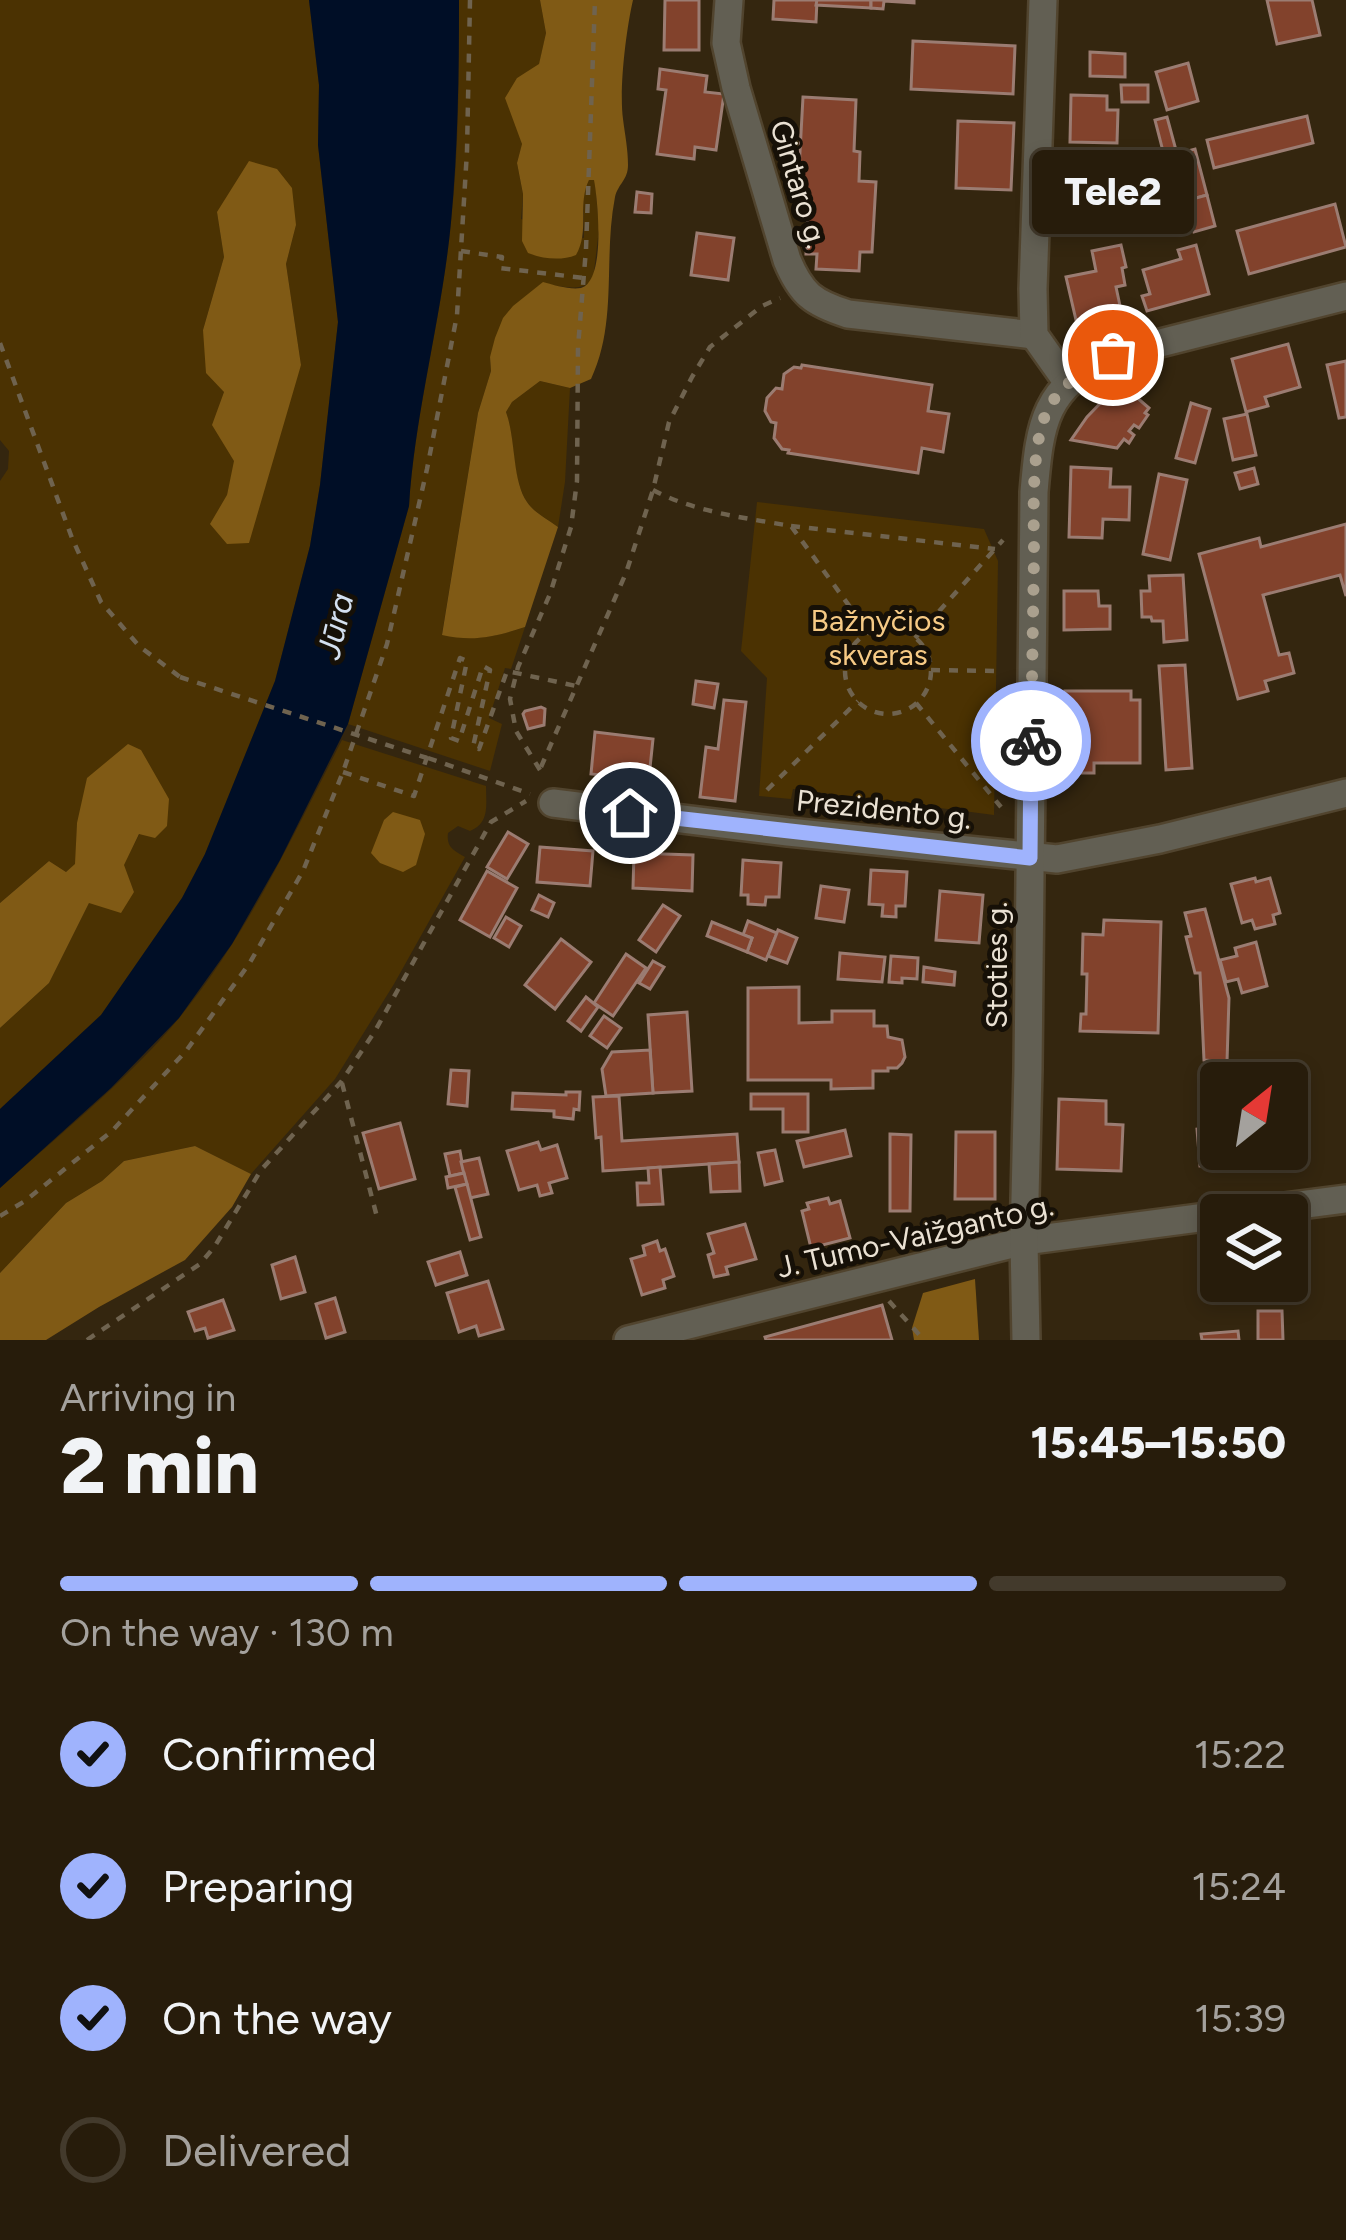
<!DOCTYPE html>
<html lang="en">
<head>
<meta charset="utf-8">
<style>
	body { margin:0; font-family:Figtree,sans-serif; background:#2f2514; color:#f1f3f6; height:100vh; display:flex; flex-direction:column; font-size:45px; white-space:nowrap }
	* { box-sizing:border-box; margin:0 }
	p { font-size:39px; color:#a4a19d }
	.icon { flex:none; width:66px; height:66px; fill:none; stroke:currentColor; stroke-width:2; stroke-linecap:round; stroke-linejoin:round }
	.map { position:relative; height:1340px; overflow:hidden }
	.details { display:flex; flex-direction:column; background:#271c0b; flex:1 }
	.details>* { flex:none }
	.needle { width:78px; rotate:30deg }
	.tools { position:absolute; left:1200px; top:1062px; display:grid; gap:24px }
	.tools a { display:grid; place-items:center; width:108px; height:108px; border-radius:12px; background:#271c0b; box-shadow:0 6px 18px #0003,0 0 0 3px #433a2c; font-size:60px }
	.pin { position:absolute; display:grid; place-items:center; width:102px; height:102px; color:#fff; margin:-51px; border:6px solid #fff; border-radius:50%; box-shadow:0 3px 12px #0007 }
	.courier { position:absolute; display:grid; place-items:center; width:120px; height:120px; margin:-60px; border:9px solid #9fb3fd; border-radius:50%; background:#fff; color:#222; box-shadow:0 3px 15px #0007 }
	.bubble { position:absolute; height:84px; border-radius:12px; background:#271c0b; box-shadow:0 6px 18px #0003,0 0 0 3px #433a2c; font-size:39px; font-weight:800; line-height:84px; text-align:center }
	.head em { font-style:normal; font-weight:800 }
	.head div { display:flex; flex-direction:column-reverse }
	.head { display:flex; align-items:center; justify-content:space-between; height:204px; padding:0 60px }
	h1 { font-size:78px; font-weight:800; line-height:90px }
	.bar { display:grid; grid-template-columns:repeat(4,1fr); gap:18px 12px; align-content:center; height:144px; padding:0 60px }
	.bar i { height:15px; border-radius:9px; background:#433a2c }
	.bar .active { background:#9fb3fd }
	.bar p { grid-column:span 4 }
	ol { padding:0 60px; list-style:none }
	li { display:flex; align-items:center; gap:36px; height:132px }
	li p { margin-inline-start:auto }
	li .icon { padding:12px; border-radius:50%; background:#9fb3fd; color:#111; stroke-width:4 }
	li:last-child { color:#a4a19d }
	li i { width:66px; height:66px; border:6px solid #433a2c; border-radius:50% }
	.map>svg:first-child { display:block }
</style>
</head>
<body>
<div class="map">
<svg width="1346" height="1340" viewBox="0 0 1346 1340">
	<rect width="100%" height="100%" fill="#34260f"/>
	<g fill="#4b3202" fill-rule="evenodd">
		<path d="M0,0H309L319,85L318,145L338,322L320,485L310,546L275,681L205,854L182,898L101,1015L0,1109V1028L49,983L89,903L134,892L123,865L140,833L167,826L77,823L76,864L66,872L49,861L0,903V481L8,469L9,451L0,440ZM217,212L296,225L286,264L301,365L227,495L235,461L213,425L224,392L203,330L224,257Z"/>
		<path d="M459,0H540L546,33L539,65L517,78L522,145L517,163L523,194L521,219L584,238L583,193L589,180H595L599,229L593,280C578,293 561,286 543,283L490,357L491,371L478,413L442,634C473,642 495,637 525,627L511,669L505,668L489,718L502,724L490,771L348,724L409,506C415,411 442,318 451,222C459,149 459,73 459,0Z"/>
		<path d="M540,381L570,388L565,482L558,527C549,520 533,512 527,502C511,477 516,440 506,412L512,402Z"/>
		<path d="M757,502L984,529L998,561L994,815L793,789L791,799L759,796L767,678L741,651Z"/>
		<path d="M342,740L486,786C486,805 490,823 470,831L458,826L448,833C446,847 454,851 465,857L394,984L335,1079L251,1174L195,1146L124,1161L102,1181L66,1203L0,1273V1188C61,1133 128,1080 180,1017C248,934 293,835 342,740Z"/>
	</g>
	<g fill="#805a15">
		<path d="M540,0H633C626,30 619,89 623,119C625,135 628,149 628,165C628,180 618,184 615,197C603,258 618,322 591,379L570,388L540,381L512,402L506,412C516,439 512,480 527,502C533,512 549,520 558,527L525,627C495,637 473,642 442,635L478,413L491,371L490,357L495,338L503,318L513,306L543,282C554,285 570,290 581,288C606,281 598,201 594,180H589C577,204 590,231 576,255C561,261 543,259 528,253L522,241L523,194L517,163L522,144L505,98L517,78L539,64L546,33Z"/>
		<path d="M249,161L277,169L292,188L296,225L286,264L301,365L249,543L227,544L210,524L227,495L234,461L212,425L224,392L206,373L203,330L224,257L217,212Z"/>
		<path d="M128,744L141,750L169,799L167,826L155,838L139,834L124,865L134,892L121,913L89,903L49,983L0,1028V903L49,861L66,872L75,864L77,823L87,778Z"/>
		<path d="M393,812L420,820L425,834L416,865L403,872L380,863L371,853L384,820Z"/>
		<path d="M195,1146L251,1174L232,1207L185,1260L99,1307L46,1340H0V1273L66,1203L102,1181L124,1161Z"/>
		<path d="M975,1279L979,1340H914L912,1328L923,1293Z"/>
	</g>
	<path fill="#000e26" d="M309,0H459C459,73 458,149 451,222C442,317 415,411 409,506L348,724L280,860L232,944L179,1018L111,1088L0,1188V1109L101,1015L182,898L205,854L275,681L310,546L320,485L338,322L318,145L319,85Z"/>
	<g fill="#82422c" stroke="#9b7c72" stroke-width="3">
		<path d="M665,0H699V50H664Z"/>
		<path d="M774,0H817L816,22L773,19Z"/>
		<path d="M817,0H871V8L816,5Z"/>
		<path d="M871,0H914V3L884,1L883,9L871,8Z"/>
		<path d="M1267,0H1312L1320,35L1277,44Z"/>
		<path d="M913,41L1015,46L1013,94L911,89Z"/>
		<path d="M1090,52L1125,54V77L1090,76Z"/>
		<path d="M1188,63L1198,101L1167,110L1156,72Z"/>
		<path d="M660,69L707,76L705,92L724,94L716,150L695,147L694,159L657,154L666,90L658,89Z"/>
		<path d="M1121,85H1148V102H1122Z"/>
		<path d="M1071,95L1107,96V110H1118L1117,143L1070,142Z"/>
		<path d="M803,97L856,100L854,151L860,152L859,181L876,182L872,252H860L859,271L816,269L817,254H806L808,206H797Z"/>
		<path d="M1307,116L1313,143L1214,168L1207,140Z"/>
		<path d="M1167,117L1177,154L1195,149L1207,195L1170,205L1168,196L1174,194L1155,120Z"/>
		<path d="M958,121L1014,123L1011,190L956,188Z"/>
		<path d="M1109,165L1110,183H1099V203L1071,204L1070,192H1061L1060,174H1070V166Z"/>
		<path d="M637,192L652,194L651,213L635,212Z"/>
		<path d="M1207,195L1215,226L1194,232L1190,215L1173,219L1170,205Z"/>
		<path d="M1335,204L1346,247L1249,274L1237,231Z"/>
		<path d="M697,233L734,238L728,280L691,275Z"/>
		<path d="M1121,245L1126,267L1122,268L1125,285L1116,287L1122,315L1097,320V316L1076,320L1066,277L1096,271L1092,251Z"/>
		<path d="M1196,245L1209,294L1147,311L1142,296L1150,294L1143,270L1181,259L1178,250Z"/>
		<path d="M1288,344L1300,387L1265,397L1268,406L1246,412L1232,359Z"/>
		<path d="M1346,361V417L1339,418L1327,365Z"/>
		<path d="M802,365L932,385L928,411L949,414L943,452L922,448L918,473L788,453L789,450L782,449L774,438L776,423L771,422L765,411L767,398L776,388L782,389L784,374L794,367L801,368Z"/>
		<path d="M1120,383L1149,408L1145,413L1148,415L1139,428L1134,425L1129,431L1134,435L1129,443L1124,439L1117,448L1071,440L1087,417Z"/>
		<path d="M1191,403L1210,409L1195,463L1176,458Z"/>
		<path d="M1247,414L1256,455L1233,460L1224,419Z"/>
		<path d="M1071,467L1111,469L1110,487H1130L1129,520L1103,519L1102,538L1069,537Z"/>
		<path d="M1254,468L1258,484L1240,489L1235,473Z"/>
		<path d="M1159,474L1187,480L1170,560L1143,554Z"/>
		<path d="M1346,524V596L1340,575L1263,595L1279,655L1289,653L1294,673L1265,681L1268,691L1238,699L1199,554L1259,538L1261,547Z"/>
		<path d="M1183,575L1187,640L1164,642L1163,621H1152L1151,617H1142L1141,591H1150L1149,576Z"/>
		<path d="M1064,591H1098L1099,606H1110V629L1064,630Z"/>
		<path d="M1185,665L1192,768L1166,770L1159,666Z"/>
		<path d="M696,681L718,684L714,708L693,704Z"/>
		<path d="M1065,691H1131V700H1140V763H1094V773H1065Z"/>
		<path d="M724,700L746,702L735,801L700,797L706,747L718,749Z"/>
		<path d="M541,707L545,709L544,725L528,729L523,714L525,711Z"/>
		<path d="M595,732L653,739L648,787L621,783L622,777L591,774Z"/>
		<path d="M508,832L528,844L507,879L487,867Z"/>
		<path d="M540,847L593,851L590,886L537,882Z"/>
		<path d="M634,853L693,855L692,891L633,888Z"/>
		<path d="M743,860L781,863L779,897H766L765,905L748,904V895H741Z"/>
		<path d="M871,870L907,872L905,906H896V917L882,916L883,905L869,904Z"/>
		<path d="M487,871L517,888L490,937L460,920Z"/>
		<path d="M1255,878L1256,882L1270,878L1280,913L1273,915L1275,924L1255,929L1252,920L1242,923L1231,884Z"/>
		<path d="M821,886L849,890L844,922L816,918Z"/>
		<path d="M940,891L983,895L979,943L936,940Z"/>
		<path d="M539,895L554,903L548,917L532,910Z"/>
		<path d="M663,905L680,916L656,952L639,940Z"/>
		<path d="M1205,909L1229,998L1227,1062L1204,1060L1200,973H1195L1186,937L1191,936L1185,913Z"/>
		<path d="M506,917L521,926L509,947L494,938Z"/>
		<path d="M1104,920L1161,922L1158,1033L1080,1031L1081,1014H1086L1087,974H1082L1083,934L1103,935Z"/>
		<path d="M748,921L777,933L766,960L747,952L752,938L743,935Z"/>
		<path d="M712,922L752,938L747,952L707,936Z"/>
		<path d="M778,930L797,938L787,963L768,956Z"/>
		<path d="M561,939L591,962L555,1009L525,985Z"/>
		<path d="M1256,942L1267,986L1242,993L1238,979L1226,982L1220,960L1237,956L1235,948Z"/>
		<path d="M840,953L885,957L882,982L838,979Z"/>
		<path d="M626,954L646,968L613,1016L594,1003Z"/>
		<path d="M891,956L918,958L917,979L902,978V983L889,982Z"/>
		<path d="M653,961L664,967L650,989L639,983Z"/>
		<path d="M924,967L955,972L954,985L923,982Z"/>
		<path d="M799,987V1023L832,1022V1011H874V1026H887L888,1037L902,1040L905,1057L902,1063L897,1068H888V1071H873V1088L831,1089V1080H748V988Z"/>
		<path d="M586,997L598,1007L581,1031L568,1021Z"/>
		<path d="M687,1012L692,1091L653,1093L648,1015Z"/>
		<path d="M604,1016L621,1028L607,1048L590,1036Z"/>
		<path d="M650,1050L653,1093L606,1096L602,1069L612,1052Z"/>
		<path d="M451,1070L469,1071L467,1106L448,1104Z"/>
		<path d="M566,1092H580L579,1110L574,1109L573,1119L554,1117V1111L512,1109L513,1093L566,1095Z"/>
		<path d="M751,1094H808V1132H783V1109H751Z"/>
		<path d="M619,1096L622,1141L737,1134L739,1162L603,1171L601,1137L596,1138L593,1097Z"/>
		<path d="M1059,1099L1106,1101V1124L1123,1125L1121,1171L1057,1169Z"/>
		<path d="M400,1123L415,1179L379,1189L363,1133Z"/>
		<path d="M1221,1127V1149H1238L1239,1163L1200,1166L1197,1129Z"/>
		<path d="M845,1130L851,1156L804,1167L797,1141Z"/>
		<path d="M956,1132H995V1199H955Z"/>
		<path d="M890,1134L911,1135L910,1211H890Z"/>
		<path d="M538,1142L541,1150L557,1145L567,1178L549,1183L552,1193L540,1196L537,1185L519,1190L507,1151Z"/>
		<path d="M775,1150L782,1181L765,1185L758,1153Z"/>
		<path d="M460,1151L464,1173L450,1176L445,1154Z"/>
		<path d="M479,1158L488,1194L470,1198L461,1162Z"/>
		<path d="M739,1162L740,1191L711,1192L709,1164Z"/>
		<path d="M660,1167L663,1204L638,1205L637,1183H649L648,1168Z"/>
		<path d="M464,1173L467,1184L448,1188L446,1177Z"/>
		<path d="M467,1184L481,1237L470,1240L455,1187Z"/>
		<path d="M828,1198L830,1204L840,1201L850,1238L811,1248L802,1211L809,1209L807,1203Z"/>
		<path d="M745,1224L756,1259L726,1267L728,1274L714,1277L708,1255L714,1253L708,1234Z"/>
		<path d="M657,1241L660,1251L665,1249L674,1276L663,1280L665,1288L642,1295L631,1259L645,1255L643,1246Z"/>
		<path d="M460,1252L467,1275L436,1285L428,1262Z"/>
		<path d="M295,1257L305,1292L281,1299L272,1265Z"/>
		<path d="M488,1281L503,1329L479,1336L476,1326L459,1332L447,1293Z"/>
		<path d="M335,1298L345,1332L326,1338L316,1304Z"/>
		<path d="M223,1300L234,1330L208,1338L205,1328L195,1331L188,1312Z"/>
		<path d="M882,1305L892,1340H766L765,1337Z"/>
		<path d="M1258,1311H1282L1283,1340H1258Z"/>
		<path d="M1238,1331L1239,1340H1202L1201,1334Z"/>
	</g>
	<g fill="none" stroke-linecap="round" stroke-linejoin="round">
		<g stroke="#51442e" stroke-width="32">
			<g id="minor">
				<path d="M729,0L726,43L736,88L787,260C801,294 813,303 848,314L1034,335"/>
				<path d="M1043,0L1033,289L1034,335L1068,383"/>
				<path d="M553,803L788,832L1057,859L1160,839L1346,793"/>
				<path d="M1223,1215L1346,1199"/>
				<path d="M628,1340L1024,1241L1221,1215"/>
				<path d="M1026,1340L1024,1241L1028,1069L1034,492C1040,422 1044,387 1113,355L1346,296"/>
			</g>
		</g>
		<g stroke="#6f634f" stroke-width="4.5" stroke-dasharray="9 9" stroke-linecap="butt">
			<path d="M461,251L502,257L500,268L584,278"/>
			<path d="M0,343L72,538L101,602L139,646L180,677"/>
			<path d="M653,490C694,512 746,518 791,526L869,633"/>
			<path d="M791,526L995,549"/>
			<circle cx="888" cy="671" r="43"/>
			<path d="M915,638L1003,540"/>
			<path d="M931,670L1001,671"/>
			<path d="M916,703L1001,807"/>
			<path d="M428,758L530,794"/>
			<path d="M541,767L626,573L653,490L669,422L692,377L710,347L762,306L780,298"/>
			<path d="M540,770L516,731L510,699L518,667L550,594L571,527L577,481L578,347L586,249L595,0"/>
			<path d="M343,772L414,796L460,658L467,661L451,738L459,741L483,666L490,670L473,747L479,749L507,671L576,686"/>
			<path d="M767,790L858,701"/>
			<path d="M342,1083L377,1217"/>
			<path d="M0,1216L25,1201L112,1131L186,1051L249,964L303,871L343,772L387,644L427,469L457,315L467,151L470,0"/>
			<path d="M889,1301L924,1340"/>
			<path d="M87,1340L200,1264L215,1246L261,1170L341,1082L375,1031L491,822L526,801"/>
		</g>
		<use href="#minor" stroke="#625f53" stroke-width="27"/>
		<path stroke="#6f634f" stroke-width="4.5" stroke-dasharray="9 9" stroke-linecap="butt" d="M180,677L427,758"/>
	</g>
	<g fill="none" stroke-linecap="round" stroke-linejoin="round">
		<path stroke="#aaa08e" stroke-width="12" stroke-dasharray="0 21.6" d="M1031,741C1032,679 1033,617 1034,555C1034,515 1030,442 1049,407C1064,382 1087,368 1113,355"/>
		<path stroke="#9fb3fd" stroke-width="15" d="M630,813L1030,858L1031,741"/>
	</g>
	<g text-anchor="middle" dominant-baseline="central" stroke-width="10" stroke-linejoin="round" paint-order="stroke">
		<g font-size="30" fill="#eae1d3" stroke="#161007">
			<text transform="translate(799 184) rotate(73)">Gintaro g.</text>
			<text transform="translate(884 809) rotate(6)">Prezidento g.</text>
			<text transform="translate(996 965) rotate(-90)">Stoties g.</text>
			<text transform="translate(915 1236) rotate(-13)">J. Tumo-Vaižganto g.</text>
		</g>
		<g font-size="30" fill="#f6ca85" stroke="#161007">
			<text x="878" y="620">Bažnyčios<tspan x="878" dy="34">skveras</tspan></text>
		</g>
		<g font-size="33" font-style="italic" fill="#d4e0f0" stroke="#161007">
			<text transform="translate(335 626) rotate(-77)">Jūra</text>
		</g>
	</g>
</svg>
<div class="tools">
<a><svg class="needle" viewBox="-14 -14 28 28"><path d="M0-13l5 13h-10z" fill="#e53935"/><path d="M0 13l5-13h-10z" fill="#a4a19d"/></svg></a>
<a><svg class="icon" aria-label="layers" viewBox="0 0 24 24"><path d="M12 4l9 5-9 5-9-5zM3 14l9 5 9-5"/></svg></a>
</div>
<div class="pin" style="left:1113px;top:355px;background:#ea580c"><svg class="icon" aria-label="bag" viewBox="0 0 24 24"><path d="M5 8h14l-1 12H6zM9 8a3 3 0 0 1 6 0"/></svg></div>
<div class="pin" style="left:630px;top:813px;background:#1f2937"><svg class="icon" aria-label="home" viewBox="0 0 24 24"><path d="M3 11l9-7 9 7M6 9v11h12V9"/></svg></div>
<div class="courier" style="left:1031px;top:741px"><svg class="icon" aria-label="bike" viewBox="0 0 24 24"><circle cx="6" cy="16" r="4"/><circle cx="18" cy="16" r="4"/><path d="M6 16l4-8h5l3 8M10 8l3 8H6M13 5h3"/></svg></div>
<div class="bubble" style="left:1032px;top:150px;width:162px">Tele2</div>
</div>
<section class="details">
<div class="head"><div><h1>2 min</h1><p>Arriving in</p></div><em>15:45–15:50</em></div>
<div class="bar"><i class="active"></i><i class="active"></i><i class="active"></i><i></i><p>On the way · 130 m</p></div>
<ol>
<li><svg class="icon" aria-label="check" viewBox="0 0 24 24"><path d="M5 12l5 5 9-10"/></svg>Confirmed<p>15:22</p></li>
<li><svg class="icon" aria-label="check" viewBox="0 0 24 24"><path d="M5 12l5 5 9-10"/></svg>Preparing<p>15:24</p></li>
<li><svg class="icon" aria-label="check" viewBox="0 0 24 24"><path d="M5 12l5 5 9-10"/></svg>On the way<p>15:39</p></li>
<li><i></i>Delivered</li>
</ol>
</section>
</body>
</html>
